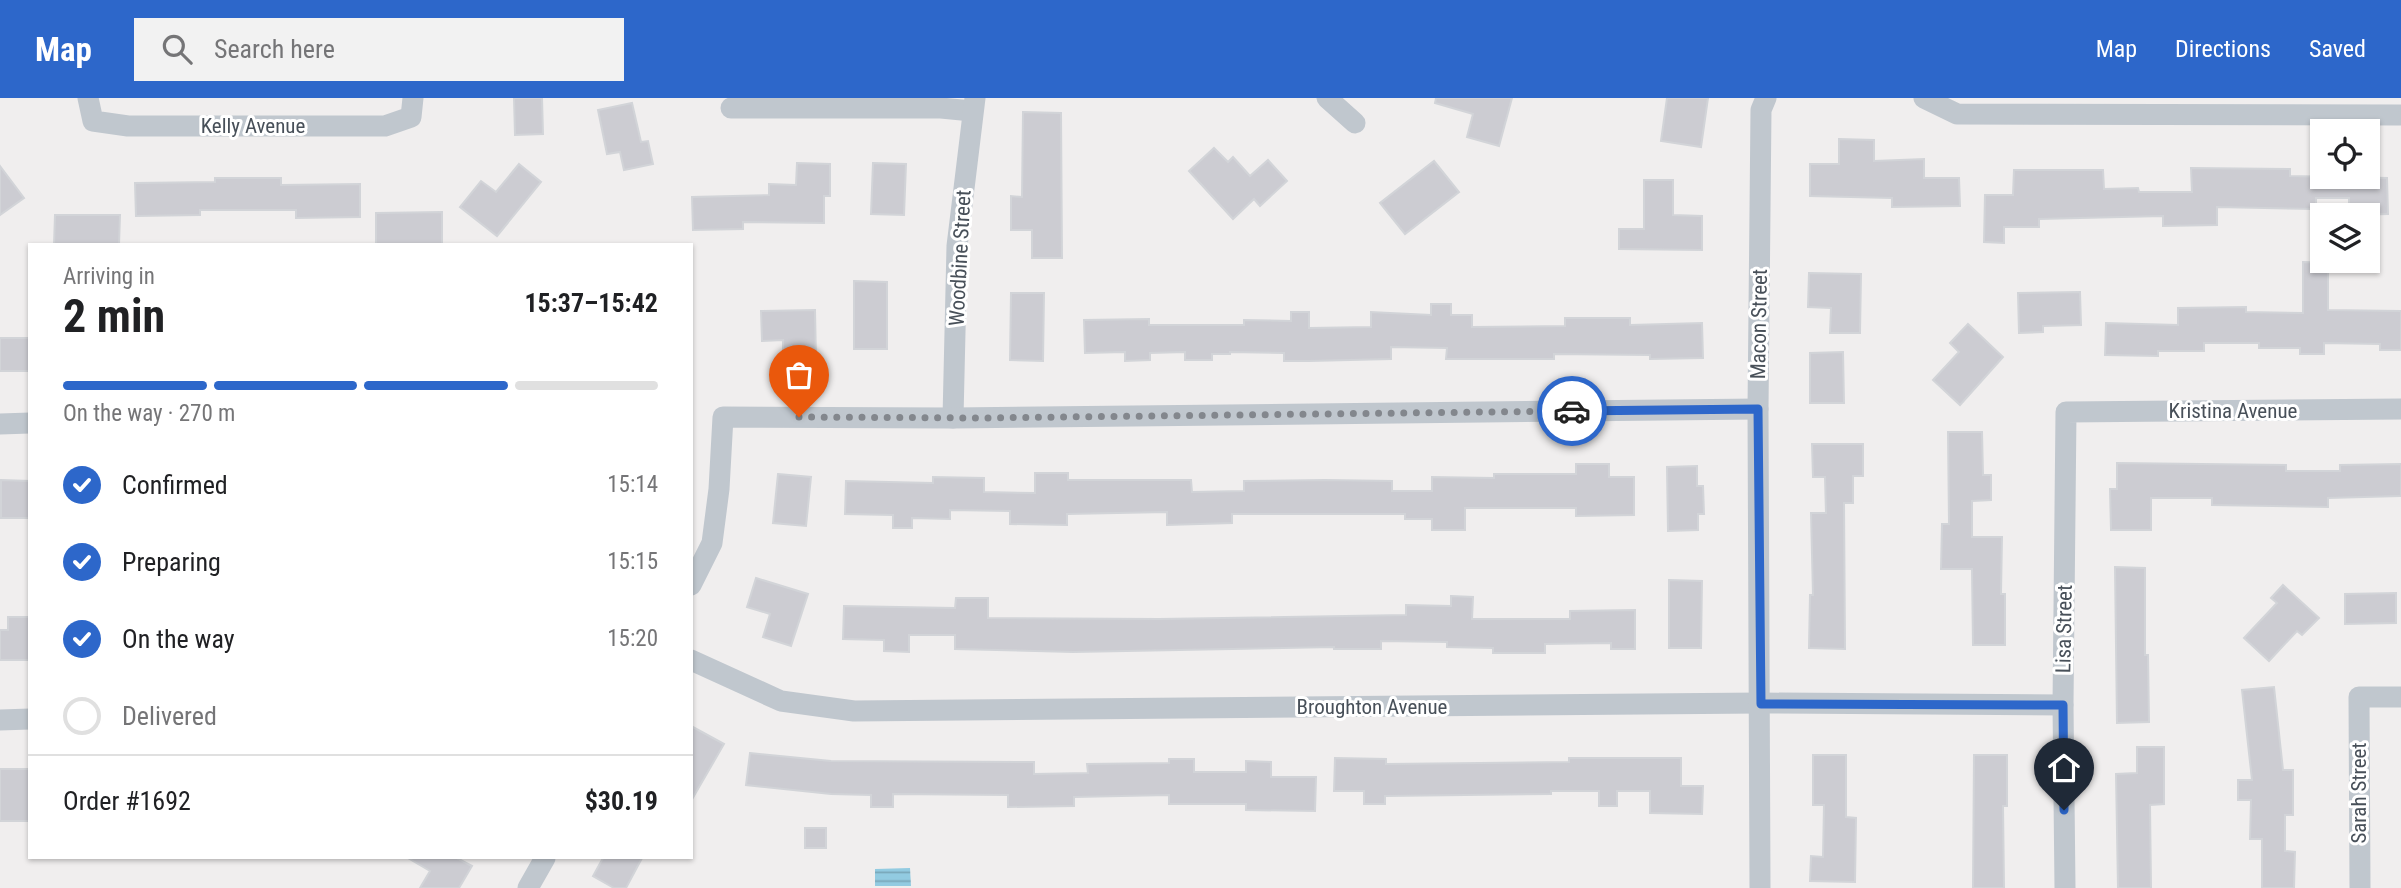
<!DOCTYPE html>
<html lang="en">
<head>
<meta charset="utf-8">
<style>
	body { margin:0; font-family:"Roboto Condensed",sans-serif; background:#f2f2f2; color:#202124; height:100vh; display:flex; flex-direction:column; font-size:26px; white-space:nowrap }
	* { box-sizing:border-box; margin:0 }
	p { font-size:23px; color:#757577 }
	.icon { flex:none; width:38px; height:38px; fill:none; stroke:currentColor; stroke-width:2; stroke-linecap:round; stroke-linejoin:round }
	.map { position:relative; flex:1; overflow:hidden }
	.details { position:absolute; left:28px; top:145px; width:665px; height:616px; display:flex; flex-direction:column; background:#fff; border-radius:0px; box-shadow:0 2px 5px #0004 }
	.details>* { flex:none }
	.buttons { position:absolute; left:2310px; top:21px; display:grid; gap:14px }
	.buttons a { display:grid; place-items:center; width:70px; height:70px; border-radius:0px; background:#fff; box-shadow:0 2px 5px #0004; font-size:35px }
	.pin { position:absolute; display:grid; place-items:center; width:60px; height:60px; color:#fff; margin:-72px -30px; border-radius:50% 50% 50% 0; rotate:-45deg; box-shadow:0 0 7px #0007 }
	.pin .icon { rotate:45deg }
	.courier { position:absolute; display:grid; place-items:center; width:70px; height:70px; margin:-35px; border:5px solid #2d67ca; border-radius:50%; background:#fff; color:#222; box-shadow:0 2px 9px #0007 }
	.headline em { font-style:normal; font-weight:700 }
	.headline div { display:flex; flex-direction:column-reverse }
	.headline { display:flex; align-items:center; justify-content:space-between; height:119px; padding:0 35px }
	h1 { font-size:46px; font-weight:700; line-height:52px }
	.bar { display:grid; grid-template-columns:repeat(4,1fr); gap:10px 7px; align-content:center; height:84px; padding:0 35px }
	.bar i { height:9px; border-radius:5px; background:#e0e0e0 }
	.bar .selected { background:#2d67ca }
	.bar p { grid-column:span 4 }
	.line { display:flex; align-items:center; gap:18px; padding:0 35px; border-top:2px solid #e0e0e0 }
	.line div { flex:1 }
	ol { padding:0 35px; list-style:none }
	li { display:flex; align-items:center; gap:21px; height:77px }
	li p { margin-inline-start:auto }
	li .icon { padding:7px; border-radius:50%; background:#2d67ca; color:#fff; stroke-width:4 }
	li:last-child { color:#757577 }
	li i { width:38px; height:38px; border:4px solid #e0e0e0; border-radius:50% }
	header { display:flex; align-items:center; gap:42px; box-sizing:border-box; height:98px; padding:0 35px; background:#2d67ca; color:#fff }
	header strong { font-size:33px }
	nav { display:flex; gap:38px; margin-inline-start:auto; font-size:24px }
	.search { width:490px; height:63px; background:#f2f2f2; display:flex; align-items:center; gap:18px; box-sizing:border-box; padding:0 24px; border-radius:0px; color:#757577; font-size:26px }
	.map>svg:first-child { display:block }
</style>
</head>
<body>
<header>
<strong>Map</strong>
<div class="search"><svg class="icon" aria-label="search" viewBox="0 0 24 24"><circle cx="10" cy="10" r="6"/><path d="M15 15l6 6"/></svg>Search here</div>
<nav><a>Map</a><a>Directions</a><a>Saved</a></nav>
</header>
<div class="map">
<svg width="2401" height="790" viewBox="0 0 2401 790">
	<defs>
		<pattern id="water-rules" width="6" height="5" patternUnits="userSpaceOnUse" patternTransform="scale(1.75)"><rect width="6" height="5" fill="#92cbe1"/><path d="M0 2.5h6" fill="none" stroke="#79a7b9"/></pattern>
	</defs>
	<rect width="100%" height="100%" fill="#f0eeee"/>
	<path fill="url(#water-rules)" d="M910,770L911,788H875V771Z"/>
	<g fill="#ccccd2" stroke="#d2d4d8" stroke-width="2">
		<path d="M514,0H542L543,36L515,37Z"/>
		<path d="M1436,0H1512L1499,48L1467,39L1473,16L1435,5Z"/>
		<path d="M1667,0H1708L1701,49L1661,43Z"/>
		<path d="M632,5L641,44L648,43L653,66L624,72L620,54L607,56L598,12Z"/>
		<path d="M1023,14L1061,15L1062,160H1032V132H1011V98L1022,99Z"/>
		<path d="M1839,41L1874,42V63L1924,61V80H1959L1960,108L1892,109V100L1810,98V66H1839Z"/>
		<path d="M1214,50L1228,64L1233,59L1250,78L1268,62L1287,83L1260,108L1254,101L1233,121L1189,73Z"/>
		<path d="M1434,63L1459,94L1405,136L1380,105Z"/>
		<path d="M797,65L830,66V98H824V125L743,124V131L693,132L692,99L769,97V86L796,87Z"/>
		<path d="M873,65L906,66L904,117L871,116Z"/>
		<path d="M519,66L541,84L497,138L460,109L481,83L496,94Z"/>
		<path d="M0,68L24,100L0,117Z"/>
		<path d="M2191,70L2290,71V78L2387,80L2388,116L2349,117V100H2316V111L2217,109V127L2163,128V118L2039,121V129H2004V145L1984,144L1985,97H2013L2014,72H2103L2104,91L2138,90L2139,94H2192Z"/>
		<path d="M215,80H281V87L360,86V119L296,120V112H200V117L136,118L135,85L215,84Z"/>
		<path d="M1644,82H1673V117L1702,118V152L1619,151V131H1644Z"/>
		<path d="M442,114V146L376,147V115Z"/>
		<path d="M55,117H120L119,147H54Z"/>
		<path d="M2303,164L2328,165V212L2401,213V252H2380V246L2324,245V256H2300V250H2259V245H2204V253H2158V258L2105,257L2106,225L2178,227V210L2246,209V214L2303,215Z"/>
		<path d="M1809,175L1861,176L1860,235H1830L1831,210L1808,209Z"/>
		<path d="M854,183L887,184V251H854Z"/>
		<path d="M2080,194L2081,227L2043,228V234L2019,235L2018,195Z"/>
		<path d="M1011,195H1044L1043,263L1010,262Z"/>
		<path d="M1431,206H1451V217H1472V229L1565,228V220H1630V227L1702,225L1703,260L1650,261V257L1554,256V261H1446L1447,250L1391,249V261L1309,263H1284V255L1230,254V256H1212V262H1185V254L1150,255V262L1125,263V254L1085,255L1084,222L1149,221V227H1244V222L1291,223V214H1309V230L1371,229V214L1431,217Z"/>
		<path d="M815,212L816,262L783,263V242L762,243L761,213Z"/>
		<path d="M1968,226L2003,259L1960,307L1933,282L1959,254L1950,245Z"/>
		<rect x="0" y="240" width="30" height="33"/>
		<path d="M1843,254L1844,305H1810V255Z"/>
		<path d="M1948,334H1982L1983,377H1991V402L1972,403V439H2002L2001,496H2005V547H1973L1972,471H1941L1942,426H1949Z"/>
		<path d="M1812,346H1863V378H1853V405H1844L1845,551L1809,550L1810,497H1813L1811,415H1826L1825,379H1813Z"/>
		<path d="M2117,365L2286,367V373H2340V367L2401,366V398L2328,400V409L2212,407V400H2151V432H2111L2110,391H2117Z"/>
		<path d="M1576,366H1609V379H1634V417L1576,418V410H1465V432H1432V421H1405V416H1232V425L1167,427V414L1067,416V427L1010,426V413L950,412V421L912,420V430H893V417L845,416L846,383L933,385V379L984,380V394L1035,395V375H1068V382H1191L1192,394L1244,393V383L1325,382L1392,383V393H1432V379L1494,380V376H1576Z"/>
		<path d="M1697,368V388H1703L1704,416H1698V432L1668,433L1667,369Z"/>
		<path d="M778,376L811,379L806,428L773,425Z"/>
		<path d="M1,382L30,383V420H1Z"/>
		<path d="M2115,469L2145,470V557H2148L2149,624L2117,625Z"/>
		<path d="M756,480L808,496L791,548L763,539L770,516L747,509Z"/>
		<path d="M1669,482L1702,483L1701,550H1669Z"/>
		<path d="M2283,487L2319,520L2302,537L2297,533L2269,563L2244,540L2277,505L2271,500Z"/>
		<path d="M2396,495V525L2345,526V496Z"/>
		<path d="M1451,498L1473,499L1472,521H1570V513L1635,512V551H1611V545L1545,546V555H1493V550L1447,549V544L1381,543V551H1334V549L1073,554L955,551V537H909V554L884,553V542L843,541L844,508L955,510L956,500H988V520L1159,521L1406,517V507L1451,508Z"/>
		<path d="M8,519H30V562H0V532H8Z"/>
		<path d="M2274,589L2283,672H2293V717H2285V753L2295,754L2294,790H2262V741H2250L2251,702H2238V682H2252L2242,592Z"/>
		<path d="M691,628L724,646L691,703Z"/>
		<path d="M2137,649H2164V706L2150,707L2151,790H2118L2116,676L2137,675Z"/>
		<path d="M750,655L831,663L1034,664V676L1088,675L1087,666L1169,665V661H1194V674H1246V663L1271,664V679H1316L1315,713L1246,712V706H1169V697L1074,699V708L1008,709V697L893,696V709H871V697L831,696L746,687Z"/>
		<path d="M1813,657H1846V719L1856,720L1855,784L1810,783L1811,758L1823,759L1824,707H1813Z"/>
		<path d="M1974,657H2007V708H2003L2004,790H1973Z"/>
		<path d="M1335,660L1386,661V666L1569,664V660H1681V688H1703L1702,716L1650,715V693H1617V708H1599V693H1551V696L1385,698V706H1364V693H1334Z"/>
		<rect x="0" y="671" width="30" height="52"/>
		<rect x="805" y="730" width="21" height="20"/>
		<path d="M408,760H457L472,768L459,790H420L430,773Z"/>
		<path d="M603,760H642L626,790H614L593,778Z"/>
	</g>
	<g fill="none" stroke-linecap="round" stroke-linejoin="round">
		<g stroke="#c0c7ce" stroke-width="21">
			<path d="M88,0L93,23L128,28H385L411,19L413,0"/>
			<path d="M1327,0L1355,25"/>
			<path d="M1924,0L1957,16L2401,17"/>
			<path d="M731,10H941L972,13"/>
			<path d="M953,320L957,148L975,0"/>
			<path d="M0,326L30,325"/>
			<path d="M691,487L712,445L719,391L723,319L953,320L1758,311"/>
			<path d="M691,562L781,603L854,613L1761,605L2063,607"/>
			<path d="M0,622L30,621"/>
			<path d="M528,790L545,760"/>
			<path d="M1760,790L1758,311L1761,12L1766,0"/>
			<path d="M2065,790L2063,607L2066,314L2401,311"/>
			<path d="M2360,790L2359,599H2401"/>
		</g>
	</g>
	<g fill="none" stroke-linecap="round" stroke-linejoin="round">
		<path stroke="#83878d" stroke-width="7" stroke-dasharray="0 12.6" d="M799,319L981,320L1572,313"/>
		<path stroke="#2d67ca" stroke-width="9" d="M1572,313L1758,311L1761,606L2063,607L2064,712"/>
	</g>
	<g text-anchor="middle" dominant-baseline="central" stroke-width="6" stroke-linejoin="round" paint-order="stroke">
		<g font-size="21" fill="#485059" stroke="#fff">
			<text x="253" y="28">Kelly Avenue</text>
			<text transform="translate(960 160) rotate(-87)">Woodbine Street</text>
			<text transform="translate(1759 226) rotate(-89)">Macon Street</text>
			<text x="2233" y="313">Kristina Avenue</text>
			<text transform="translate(2064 531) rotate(-89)">Lisa Street</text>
			<text x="1372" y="609">Broughton Avenue</text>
			<text transform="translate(2359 695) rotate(-90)">Sarah Street</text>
		</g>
	</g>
</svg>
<div class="buttons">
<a><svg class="icon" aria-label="locate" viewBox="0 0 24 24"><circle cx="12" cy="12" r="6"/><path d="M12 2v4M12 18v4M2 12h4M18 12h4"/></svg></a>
<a><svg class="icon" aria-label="layers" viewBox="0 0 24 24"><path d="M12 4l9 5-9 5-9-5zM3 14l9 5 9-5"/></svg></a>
</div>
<div class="pin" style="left:799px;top:319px;background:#ea580c"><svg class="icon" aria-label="bag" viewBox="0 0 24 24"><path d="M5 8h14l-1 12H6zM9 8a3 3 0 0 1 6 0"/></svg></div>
<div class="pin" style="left:2064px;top:712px;background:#1f2937"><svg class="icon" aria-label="home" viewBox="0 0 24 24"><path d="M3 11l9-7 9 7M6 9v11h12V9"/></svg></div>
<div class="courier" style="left:1572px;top:313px"><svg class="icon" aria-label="car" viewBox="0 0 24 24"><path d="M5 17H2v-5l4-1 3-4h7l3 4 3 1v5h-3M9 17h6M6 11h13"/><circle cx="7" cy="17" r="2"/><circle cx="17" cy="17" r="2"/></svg></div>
<section class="details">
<div class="headline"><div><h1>2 min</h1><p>Arriving in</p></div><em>15:37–15:42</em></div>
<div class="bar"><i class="selected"></i><i class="selected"></i><i class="selected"></i><i></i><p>On the way · 270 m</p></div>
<ol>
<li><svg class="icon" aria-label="check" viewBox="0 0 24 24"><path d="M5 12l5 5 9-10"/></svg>Confirmed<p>15:14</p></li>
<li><svg class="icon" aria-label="check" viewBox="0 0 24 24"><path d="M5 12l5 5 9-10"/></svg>Preparing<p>15:15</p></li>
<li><svg class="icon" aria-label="check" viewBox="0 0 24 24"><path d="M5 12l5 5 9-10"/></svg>On the way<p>15:20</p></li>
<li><i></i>Delivered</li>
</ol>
<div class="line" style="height:91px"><div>Order #1692</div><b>$30.19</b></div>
</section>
</div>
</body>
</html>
